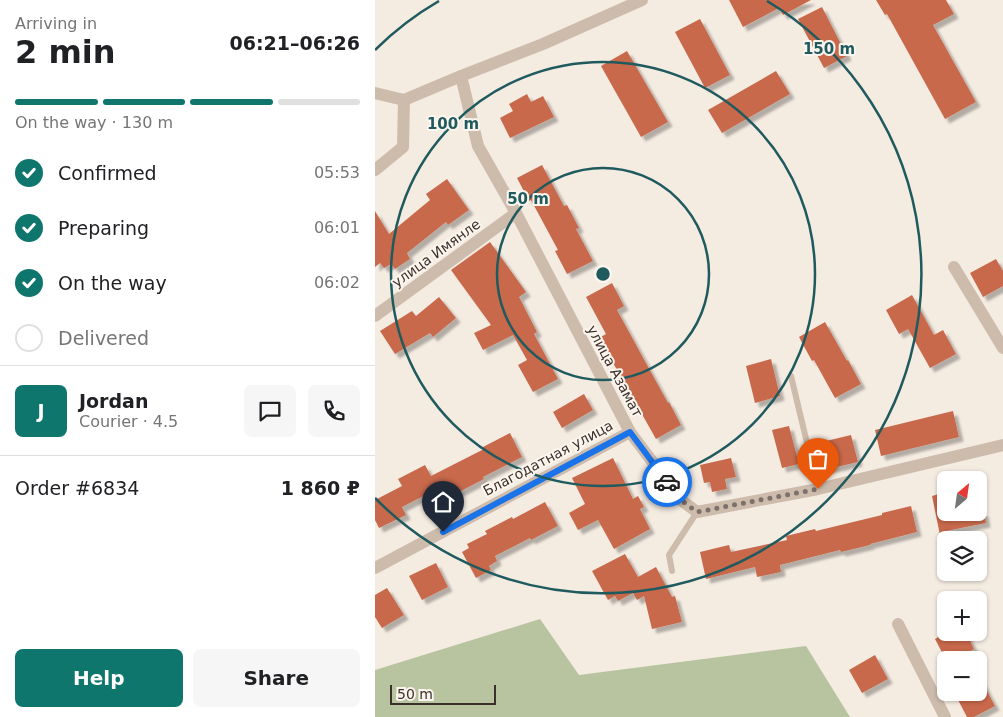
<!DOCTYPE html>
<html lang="en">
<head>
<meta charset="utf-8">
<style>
	body { margin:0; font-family:"DejaVu Sans",sans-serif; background:#f6f6f6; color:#202124; height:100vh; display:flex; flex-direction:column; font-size:19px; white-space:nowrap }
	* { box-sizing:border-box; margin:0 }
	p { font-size:16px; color:#757577 }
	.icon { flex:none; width:28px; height:28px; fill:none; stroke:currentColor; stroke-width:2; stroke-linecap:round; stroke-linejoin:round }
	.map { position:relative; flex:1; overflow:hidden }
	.panel { display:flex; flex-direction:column; background:#fff; width:375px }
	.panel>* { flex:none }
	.needle { width:32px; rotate:29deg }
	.fabs { position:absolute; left:562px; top:471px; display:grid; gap:10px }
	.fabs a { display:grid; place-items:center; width:50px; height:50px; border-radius:8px; background:#fff; box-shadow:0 1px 4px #0004; font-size:25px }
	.scale { position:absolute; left:15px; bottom:12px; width:106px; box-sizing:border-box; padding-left:5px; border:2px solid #3b302b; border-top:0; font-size:14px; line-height:18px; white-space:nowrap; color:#3b302b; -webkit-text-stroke:4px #fbf5ee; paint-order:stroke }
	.pin { position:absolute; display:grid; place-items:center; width:42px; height:42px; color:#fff; margin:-51px -21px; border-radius:50% 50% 50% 0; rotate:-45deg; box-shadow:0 0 5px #0007 }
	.pin .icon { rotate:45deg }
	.courier { position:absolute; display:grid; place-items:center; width:50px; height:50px; margin:-25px; border:4px solid #1a73e8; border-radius:50%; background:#fff; color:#222; box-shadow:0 1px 6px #0007 }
	.headline em { font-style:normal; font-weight:700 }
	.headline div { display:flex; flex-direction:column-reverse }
	.headline { display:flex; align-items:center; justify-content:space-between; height:85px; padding:0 15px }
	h1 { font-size:32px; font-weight:700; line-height:38px }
	.bar { display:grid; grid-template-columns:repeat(4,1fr); gap:8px 5px; align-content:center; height:60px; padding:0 15px }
	.bar i { height:6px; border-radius:4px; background:#e0e0e0 }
	.bar .current { background:#0f766e }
	.bar p { grid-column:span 4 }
	.line { display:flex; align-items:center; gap:12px; padding:0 15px; border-top:1px solid #e0e0e0 }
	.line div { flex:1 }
	.round { display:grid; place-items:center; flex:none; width:52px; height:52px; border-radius:8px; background:#f6f6f6 }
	ol { padding:0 15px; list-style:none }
	li { display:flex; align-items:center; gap:15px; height:55px }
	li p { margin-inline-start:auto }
	li .icon { padding:5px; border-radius:50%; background:#0f766e; color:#fff; stroke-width:4 }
	li:last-child { color:#757577 }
	li i { width:28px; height:28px; border:2px solid #e0e0e0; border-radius:50% }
	.primary-button { display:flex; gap:10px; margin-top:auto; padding:10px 15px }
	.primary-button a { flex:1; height:58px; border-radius:8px; background:#0f766e; color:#fff; font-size:20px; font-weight:700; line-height:58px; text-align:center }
	.primary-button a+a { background:#f6f6f6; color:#202124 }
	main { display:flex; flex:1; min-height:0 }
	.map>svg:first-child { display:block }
</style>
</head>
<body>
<main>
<section class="panel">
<div class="headline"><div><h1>2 min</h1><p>Arriving in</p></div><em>06:21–06:26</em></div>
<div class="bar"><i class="current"></i><i class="current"></i><i class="current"></i><i></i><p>On the way · 130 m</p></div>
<ol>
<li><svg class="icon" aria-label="check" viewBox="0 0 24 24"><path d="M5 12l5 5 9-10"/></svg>Confirmed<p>05:53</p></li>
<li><svg class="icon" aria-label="check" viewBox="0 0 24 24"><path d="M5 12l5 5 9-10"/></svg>Preparing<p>06:01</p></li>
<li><svg class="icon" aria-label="check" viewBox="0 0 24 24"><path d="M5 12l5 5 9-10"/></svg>On the way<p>06:02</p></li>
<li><i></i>Delivered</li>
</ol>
<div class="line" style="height:90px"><b class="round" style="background:#0f766e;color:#fff">J</b><div><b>Jordan</b><p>Courier · 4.5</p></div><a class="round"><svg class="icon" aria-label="chat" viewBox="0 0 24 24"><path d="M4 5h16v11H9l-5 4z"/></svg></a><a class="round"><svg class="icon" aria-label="phone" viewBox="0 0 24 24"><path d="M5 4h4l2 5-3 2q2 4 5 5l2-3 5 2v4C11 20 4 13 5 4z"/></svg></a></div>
<div class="line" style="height:65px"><div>Order #6834</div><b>1 860 ₽</b></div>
<div class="primary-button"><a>Help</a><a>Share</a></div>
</section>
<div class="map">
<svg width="628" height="717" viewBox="0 0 628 717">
	<defs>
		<filter id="shadow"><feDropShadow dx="4.5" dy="4.5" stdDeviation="1" flood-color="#0004"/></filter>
	</defs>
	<rect width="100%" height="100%" fill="#f4ebe1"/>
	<path fill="#b8c4a0" d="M165,619L204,675L431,646L475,717H0V670Z"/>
	<g fill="#c8694b" filter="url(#shadow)">
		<path d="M354,0H436L408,15L404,8L368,27Z"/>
		<path d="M501,0H571L579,14L558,25L601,102L570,119L512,14L510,15Z"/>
		<path d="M447,7L472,56L449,68L423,19Z"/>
		<path d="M325,19L355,75L330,88L300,32Z"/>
		<path d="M252,51L293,122L266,137L226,66Z"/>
		<path d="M401,71L415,94L347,133L333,110Z"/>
		<path d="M152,94L156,102L168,96L179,117L135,138L125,118L138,111L134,104Z"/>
		<path d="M167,165L189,206L192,205L204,228L201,229L218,261L192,274L180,251L183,250L156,200L154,201L142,178Z"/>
		<path d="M72,179L94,210L73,225L71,222L32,253L35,259L20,269L16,264L9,268L5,263L0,267V211L14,234L55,200L51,194Z"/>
		<path d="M115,242L151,292L144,297L162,332L159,334L183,379L158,392L143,365L152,360L138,335L108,350L99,333L116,325L76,270Z"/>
		<path d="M621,259L628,271V286L608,297L595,273Z"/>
		<path d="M237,283L249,306L242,310L272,365L293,403L294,402L306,425L281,439L224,338L231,334L211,297Z"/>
		<path d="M537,295L559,335L568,330L581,354L555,368L533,329L524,334L511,310Z"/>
		<path d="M64,297L81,318L58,337L55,333L20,354L5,331L37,311L41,316Z"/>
		<path d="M450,322L472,361L473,360L486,384L460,398L439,360L437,361L424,337Z"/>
		<path d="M396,359L405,396L380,403L371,366Z"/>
		<path d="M209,394L218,410L187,428L178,412Z"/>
		<path d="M578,411L584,437L506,456L500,430Z"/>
		<path d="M414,426L424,464L407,468L397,430Z"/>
		<path d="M135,433L147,457L108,477L109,479L82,493L76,482L27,507L31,515L4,528L0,520V500L27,486L23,479L50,465L56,476L109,449L108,447Z"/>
		<path d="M476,435L483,462L453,469L447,442Z"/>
		<path d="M238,458L258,499L263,496L269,507L265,509L275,529L239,549L223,520L203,530L194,513L210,504L197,478Z"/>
		<path d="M356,458L361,477L350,479L352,489L337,492L335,482L329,483L325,465Z"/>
		<path d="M571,492V512H609L611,523L571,531V540H566L557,496Z"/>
		<path d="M170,502L183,526L156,540L155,538L120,556L122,561L114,566L116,570L101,578L87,552L94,548L92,544L112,534L110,531L137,517L138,519Z"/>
		<path d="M536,506L542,532L495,544V545L466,552L465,550L405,565L406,572L382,577L380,567L331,579L325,552L354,545L356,552L412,540L411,536L440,529L441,531L507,515V513Z"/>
		<path d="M250,554L263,577L281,567L297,597L300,596L307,622L277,629L269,596L262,600L258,593L243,601L240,596L233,600L217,571Z"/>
		<path d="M61,563L73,587L47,600L34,576Z"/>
		<path d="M12,588L29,615L7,628L0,617V595Z"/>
		<path d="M572,632H591L599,649L578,660H571L560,639Z"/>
		<path d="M500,655L513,679L487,693L474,670Z"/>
		<path d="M604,676L620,706L599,717H592L581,696L588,692H604Z"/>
	</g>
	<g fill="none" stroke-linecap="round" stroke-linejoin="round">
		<g stroke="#cdbbac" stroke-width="6">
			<path d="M416,376L443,489"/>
			<path d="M297,571L294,555L322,512"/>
		</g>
		<g stroke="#cdbbac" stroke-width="12">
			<path d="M86,76L103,146L141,213L255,432L306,500L322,512L443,489L628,445"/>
			<path d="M0,93L29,100"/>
			<path d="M0,170L28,147L29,100L86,76L168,44L267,0"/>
			<path d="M579,267L628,348"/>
			<path d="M0,316L141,213"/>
			<path d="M0,568L255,432"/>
			<path d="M523,624L570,717"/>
		</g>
	</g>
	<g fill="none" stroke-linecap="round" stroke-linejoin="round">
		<path stroke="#7c716b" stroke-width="5" stroke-dasharray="0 9" d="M292,482L306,500L322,512L443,489"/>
		<path stroke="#1a73e8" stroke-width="6" d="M68,532L255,432L292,482"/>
	</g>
	<g fill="none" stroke="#1f5a5e" stroke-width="2.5">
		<circle cx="228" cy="274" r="106"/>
		<circle cx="228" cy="274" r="212"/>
		<path d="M0 50A319 319 0 0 1 64 1M392 1A319 319 0 1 1 0 498"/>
	</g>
	<g text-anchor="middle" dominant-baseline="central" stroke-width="4" stroke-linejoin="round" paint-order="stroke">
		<g font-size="14" fill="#3b302b" stroke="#fbf5ee">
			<text transform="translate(61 253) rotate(-36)">улица Имянле</text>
			<text transform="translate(240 371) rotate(62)">улица Азамат</text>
			<text transform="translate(173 458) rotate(-28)">Благодатная улица</text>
		</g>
	</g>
	<circle cx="228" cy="274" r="8" fill="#1f5a5e" stroke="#fbf5ee" stroke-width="2.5"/>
	<g font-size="15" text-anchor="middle" font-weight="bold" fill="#1f5a5e" stroke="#fbf5ee" stroke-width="4" stroke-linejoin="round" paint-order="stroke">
		<text x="454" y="54">150 m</text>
		<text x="78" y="129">100 m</text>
		<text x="153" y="204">50 m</text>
	</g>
</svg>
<div class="fabs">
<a><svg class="needle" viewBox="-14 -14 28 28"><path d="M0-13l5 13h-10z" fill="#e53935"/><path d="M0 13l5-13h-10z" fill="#757577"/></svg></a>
<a><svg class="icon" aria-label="layers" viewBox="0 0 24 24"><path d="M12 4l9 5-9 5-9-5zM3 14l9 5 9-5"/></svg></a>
<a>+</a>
<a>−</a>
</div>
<div class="scale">50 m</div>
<div class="pin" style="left:443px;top:489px;background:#ea580c"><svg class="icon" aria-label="bag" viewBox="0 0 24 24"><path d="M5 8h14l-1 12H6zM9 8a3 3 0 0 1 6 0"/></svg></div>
<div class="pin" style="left:68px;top:532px;background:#1f2937"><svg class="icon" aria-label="home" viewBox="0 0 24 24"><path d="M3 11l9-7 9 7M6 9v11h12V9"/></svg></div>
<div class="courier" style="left:292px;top:482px"><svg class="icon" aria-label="car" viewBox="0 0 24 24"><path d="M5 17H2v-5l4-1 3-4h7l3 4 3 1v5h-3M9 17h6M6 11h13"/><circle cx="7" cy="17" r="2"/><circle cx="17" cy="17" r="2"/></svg></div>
</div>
</main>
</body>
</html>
